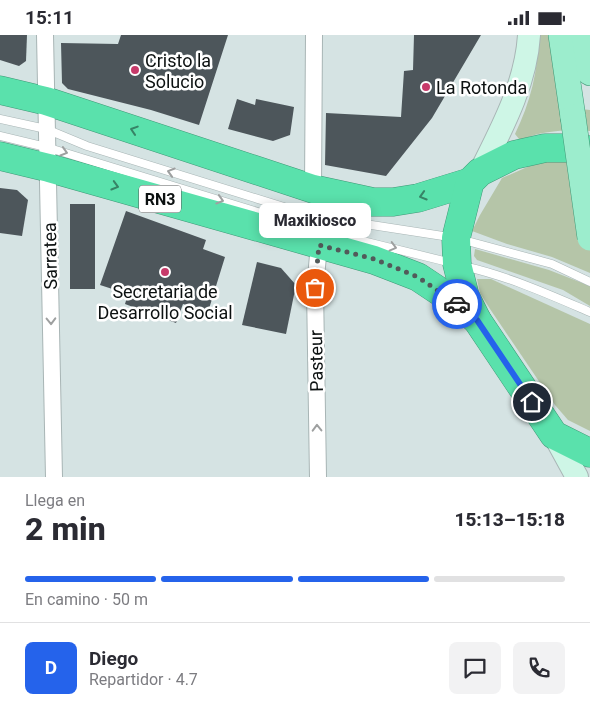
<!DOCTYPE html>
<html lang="es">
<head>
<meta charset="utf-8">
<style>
	body { margin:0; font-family:Roboto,sans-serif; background:#f2f2f3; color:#2b2b33; height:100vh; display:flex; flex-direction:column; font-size:19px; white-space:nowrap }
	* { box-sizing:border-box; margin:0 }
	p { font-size:16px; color:#7c7c81 }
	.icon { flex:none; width:28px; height:28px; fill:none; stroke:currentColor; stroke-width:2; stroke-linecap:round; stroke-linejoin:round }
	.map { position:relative; height:442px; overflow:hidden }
	.panel { display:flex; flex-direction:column; background:#fff; flex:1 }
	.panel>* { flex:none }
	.pin { position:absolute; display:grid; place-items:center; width:42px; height:42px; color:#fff; margin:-21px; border:2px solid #fff; border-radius:50%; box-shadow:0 1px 5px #0007 }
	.courier { position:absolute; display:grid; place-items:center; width:50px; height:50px; margin:-25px; border:4px solid #2563eb; border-radius:50%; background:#fff; color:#222; box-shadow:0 1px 6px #0007 }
	.bubble { position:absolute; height:35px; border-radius:8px; background:#fff; box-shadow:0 2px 12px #0003; font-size:16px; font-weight:800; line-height:35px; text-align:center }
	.summary em { font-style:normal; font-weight:800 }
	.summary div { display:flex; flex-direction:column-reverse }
	.summary { display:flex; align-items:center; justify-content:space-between; height:85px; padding:0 25px }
	h1 { font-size:32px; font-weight:800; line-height:38px }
	.bar { display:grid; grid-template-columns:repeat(4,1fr); gap:8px 5px; align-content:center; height:60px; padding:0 25px }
	.bar i { height:6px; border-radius:4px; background:#e1e1e2 }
	.bar .selected { background:#2563eb }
	.bar p { grid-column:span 4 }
	.line { display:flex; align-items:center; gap:12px; padding:0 25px; border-top:1px solid #e1e1e2 }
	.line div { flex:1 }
	.round { display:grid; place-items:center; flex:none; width:52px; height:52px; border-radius:8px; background:#f2f2f3 }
	.status { display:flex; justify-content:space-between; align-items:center; height:35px; padding:0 25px; background:#fff; direction:ltr }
	.status svg { height:14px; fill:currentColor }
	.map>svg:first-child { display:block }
</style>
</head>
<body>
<div class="status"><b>15:11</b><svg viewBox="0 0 49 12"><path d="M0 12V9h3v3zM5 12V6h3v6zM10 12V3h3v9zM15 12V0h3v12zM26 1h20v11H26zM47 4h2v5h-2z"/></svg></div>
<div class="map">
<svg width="590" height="442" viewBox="0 0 590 442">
	<rect width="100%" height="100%" fill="#d5e3e3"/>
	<g fill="#b5c5a8">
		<path d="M538,0H551L565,72L590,75V96C566,95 545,95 523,104H519L515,99C530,68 539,35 538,0Z"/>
		<path d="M566,124L590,134V238L552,222L507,209L472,196L480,180L502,143L541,126Z"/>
		<path d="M475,214L549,235L590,251V271L563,255L477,225L474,221Z"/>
		<path d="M477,244H491L590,289V396L568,385L555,370L490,274L480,258Z"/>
	</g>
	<g fill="#4d565b">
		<path d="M0,0H27L26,26L19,31L0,25Z"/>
		<path d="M121,0H228L199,90L151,75L68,54L62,48L61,8L118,9Z"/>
		<path d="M414,0H481L432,83L386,141L325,130L326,78L401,82L404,36L413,35Z"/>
		<path d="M237,64L255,70L256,64L294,72L290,100L273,106L228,94Z"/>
		<path d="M0,153L17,155L28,165L22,201L0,198Z"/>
		<rect x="70" y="169" width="25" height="85"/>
		<path d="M126,176L206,205L203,214L225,222L208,277L183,269L176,288L125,269L128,259L100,250Z"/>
		<path d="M257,227L281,233L296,250L286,299L242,290Z"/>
	</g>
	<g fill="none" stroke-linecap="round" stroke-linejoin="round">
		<g stroke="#a8b5b5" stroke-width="9">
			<g id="lane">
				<path d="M0,84L46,94L87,111L313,181L456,203L552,229L590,247"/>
				<path d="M0,101L46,112L310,193L452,228"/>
				<path d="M463,231C508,241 548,259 590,277"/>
			</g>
		</g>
		<g stroke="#a8b5b5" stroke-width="18">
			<g id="street">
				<path d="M45,0L54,442"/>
				<path d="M313,154L314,0"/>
				<path d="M318,442L315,253L319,210"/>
			</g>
		</g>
		<g stroke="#a8b5b5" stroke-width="24">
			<g id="secondary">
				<path d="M480,137C502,93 526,49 529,0"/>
				<path d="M554,400L577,442"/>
			</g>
		</g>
		<g stroke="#3f9876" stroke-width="26">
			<g id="primary">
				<path d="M561,0L573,82"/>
				<path d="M584,0L590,38"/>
			</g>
		</g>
		<g stroke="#3f9876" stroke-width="29">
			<g id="highway">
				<path d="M0,55L46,66L313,154L373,167H393L418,163L470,147"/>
				<path d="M590,115L570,113H545L514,120L480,137L470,147L456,203L457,229L465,261L477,285L554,400L590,418"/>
				<path d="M0,121L49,133L374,225L418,242L448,262L477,285"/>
			</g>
		</g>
		<use href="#lane" stroke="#fff" stroke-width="8"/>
		<use href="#street" stroke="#fff" stroke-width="16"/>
		<use href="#secondary" stroke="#cef6e6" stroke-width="22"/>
		<use href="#primary" stroke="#9cedcd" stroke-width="25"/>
		<use href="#highway" stroke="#5ae1ac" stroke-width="28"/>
		<g stroke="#3f9876" stroke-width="26" stroke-linecap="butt">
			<path id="primary-bridge" d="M573,82L590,203"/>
		</g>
		<use href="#primary-bridge" stroke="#9cedcd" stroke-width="25"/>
	</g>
	<defs><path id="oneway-chevron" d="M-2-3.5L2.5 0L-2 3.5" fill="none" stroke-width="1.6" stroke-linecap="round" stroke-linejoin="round" transform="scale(1.25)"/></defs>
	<g stroke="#378366">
		<use href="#oneway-chevron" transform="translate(134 95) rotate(-162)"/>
		<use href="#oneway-chevron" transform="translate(115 151) rotate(16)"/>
		<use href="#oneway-chevron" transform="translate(423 161) rotate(163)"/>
	</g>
	<g stroke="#9ea0a0">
		<use href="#oneway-chevron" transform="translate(64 117) rotate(17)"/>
		<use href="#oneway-chevron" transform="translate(171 137) rotate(-163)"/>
		<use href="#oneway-chevron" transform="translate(220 165) rotate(17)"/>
		<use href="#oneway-chevron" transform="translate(393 212) rotate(15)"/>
		<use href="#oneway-chevron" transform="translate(51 286) rotate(89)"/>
		<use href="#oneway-chevron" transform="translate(317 393) rotate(-91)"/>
	</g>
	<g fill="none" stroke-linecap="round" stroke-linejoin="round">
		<path stroke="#525a5a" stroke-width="5" stroke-dasharray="0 9" d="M315,253L319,210L374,224L418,242L457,269"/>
		<path stroke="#2563eb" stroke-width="6" d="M457,269L477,285L532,367"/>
	</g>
	<g fill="#c73a6a" stroke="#fff" stroke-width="2">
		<circle cx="135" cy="35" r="5"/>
		<circle cx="426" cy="52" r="5"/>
		<circle cx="165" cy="237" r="5"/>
	</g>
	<g text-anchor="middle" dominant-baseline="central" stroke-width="5" stroke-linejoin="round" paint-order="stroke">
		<rect fill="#fff" stroke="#555858" stroke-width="1" x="139" y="150.5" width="42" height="27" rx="4"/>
		<g font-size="16" font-weight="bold" fill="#0c1111">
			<text x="160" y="164">RN3</text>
		</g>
		<g font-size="18" fill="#0c1111" stroke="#fff" text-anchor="start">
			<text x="145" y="25">Cristo la<tspan x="145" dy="21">Solucio</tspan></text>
			<text x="436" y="52">La Rotonda</text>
			<text x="165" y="256" text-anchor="middle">Secretaria de<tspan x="165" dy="21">Desarrollo Social</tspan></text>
		</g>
		<g font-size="18" fill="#0c1111" stroke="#fff">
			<text transform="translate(50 221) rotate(-91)">Sarratea</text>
			<text transform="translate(316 326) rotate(-91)">Pasteur</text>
		</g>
	</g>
</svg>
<div class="pin" style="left:315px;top:253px;background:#ea580c"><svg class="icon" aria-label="bag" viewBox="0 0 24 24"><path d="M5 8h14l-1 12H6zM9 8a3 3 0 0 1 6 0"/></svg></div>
<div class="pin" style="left:532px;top:367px;background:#1f2937"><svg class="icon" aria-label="home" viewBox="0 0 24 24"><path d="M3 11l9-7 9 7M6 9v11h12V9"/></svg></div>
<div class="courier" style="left:457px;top:269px"><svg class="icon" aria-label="car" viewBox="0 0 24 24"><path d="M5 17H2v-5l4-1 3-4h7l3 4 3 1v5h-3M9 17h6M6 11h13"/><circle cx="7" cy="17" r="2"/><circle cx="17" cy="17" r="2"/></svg></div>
<div class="bubble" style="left:259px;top:168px;width:112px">Maxikiosco</div>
</div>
<section class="panel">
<div class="summary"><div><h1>2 min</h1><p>Llega en</p></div><em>15:13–15:18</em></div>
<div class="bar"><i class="selected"></i><i class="selected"></i><i class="selected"></i><i></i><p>En camino · 50 m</p></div>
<div class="line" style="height:90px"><b class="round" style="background:#2563eb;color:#fff">D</b><div><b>Diego</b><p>Repartidor · 4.7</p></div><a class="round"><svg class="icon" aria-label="chat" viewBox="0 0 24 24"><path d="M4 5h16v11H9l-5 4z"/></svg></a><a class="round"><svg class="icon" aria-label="phone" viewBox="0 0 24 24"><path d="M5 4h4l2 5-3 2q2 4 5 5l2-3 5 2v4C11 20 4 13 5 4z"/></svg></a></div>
</section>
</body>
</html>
